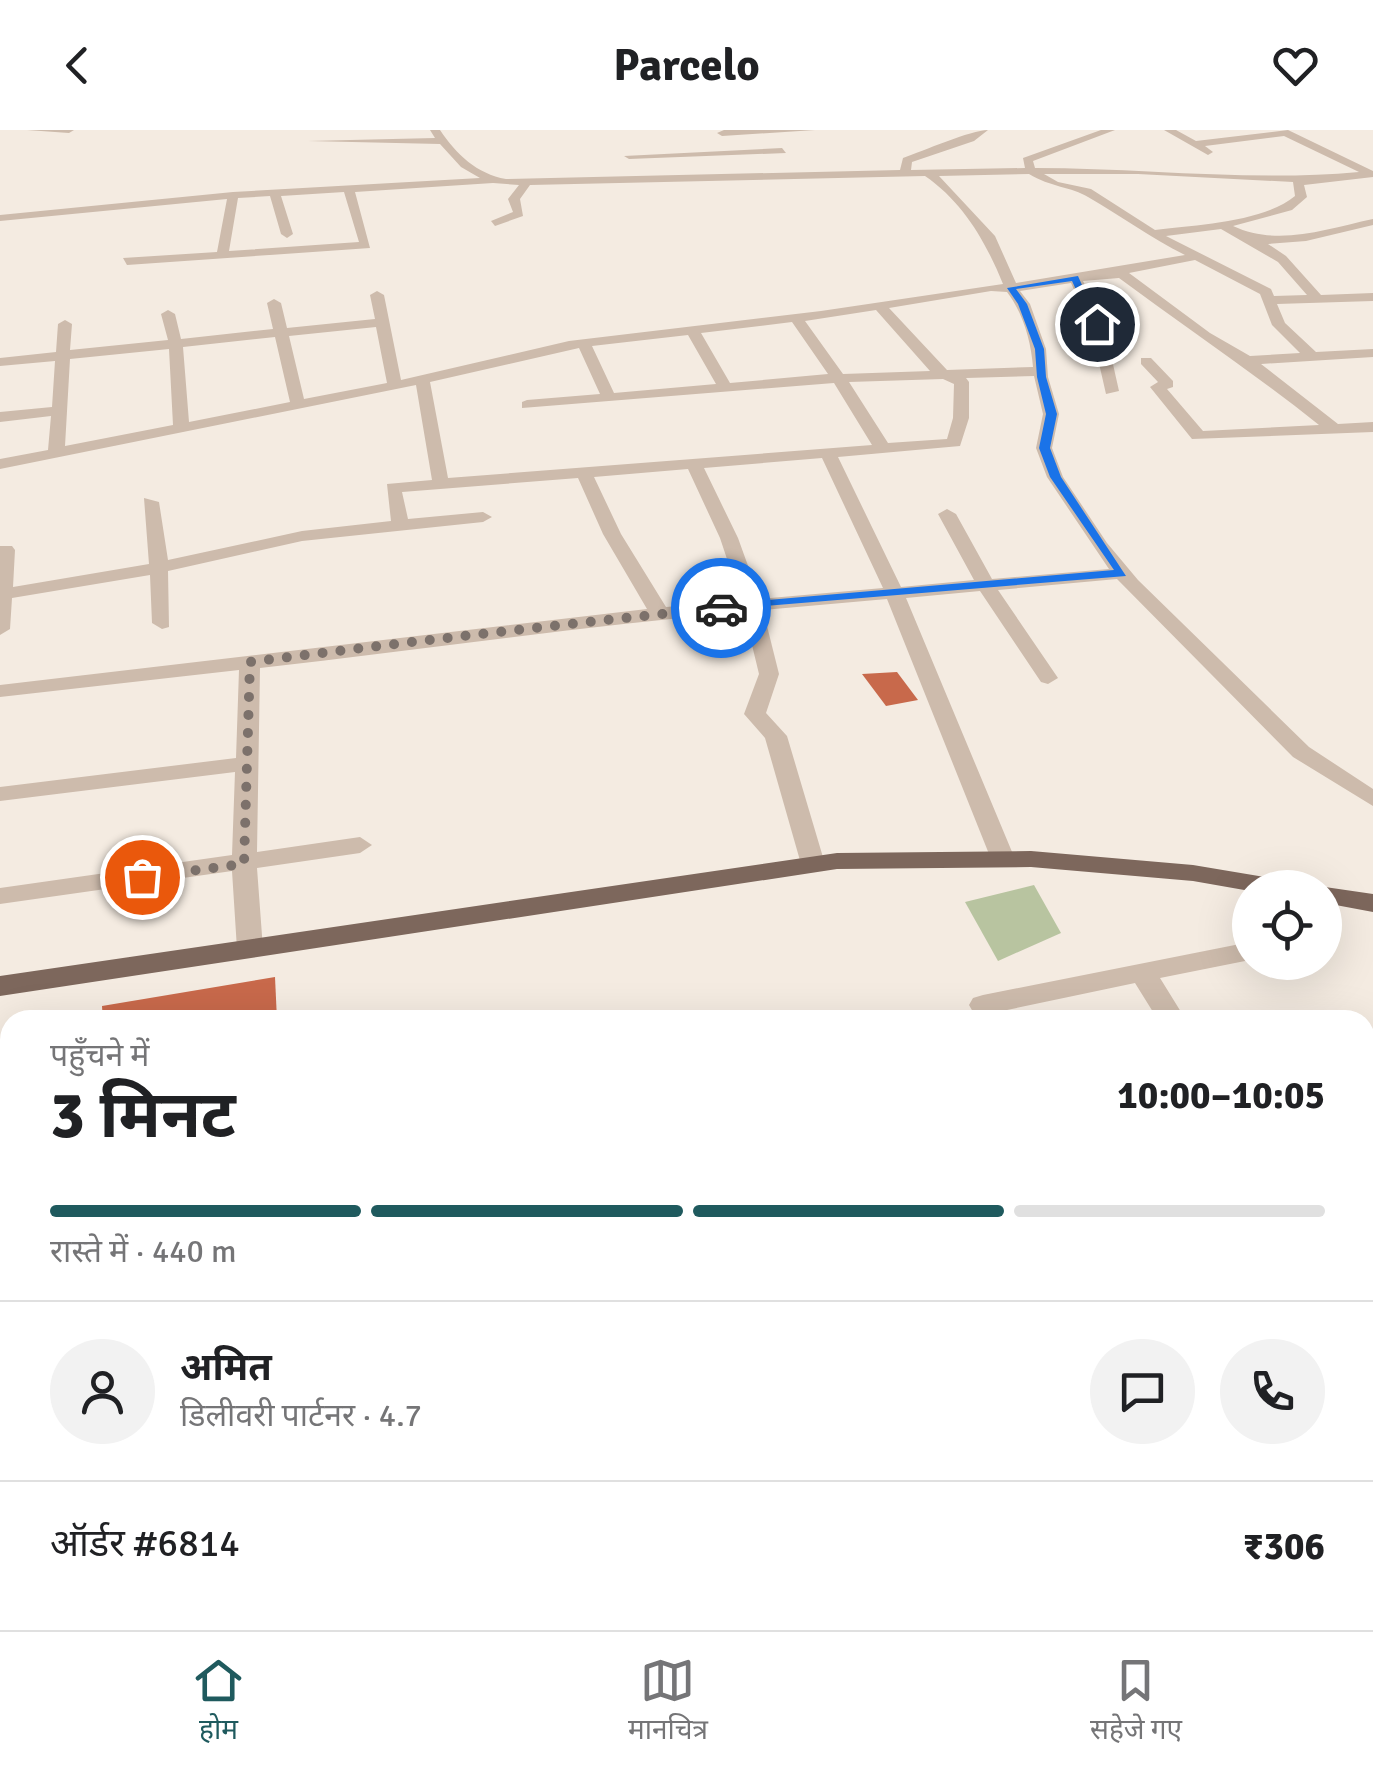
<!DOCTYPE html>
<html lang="hi">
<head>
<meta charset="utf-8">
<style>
	body { margin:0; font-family:Signika,"Noto Sans Devanagari",sans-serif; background:#f2f2f2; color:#202124; height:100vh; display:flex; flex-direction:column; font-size:38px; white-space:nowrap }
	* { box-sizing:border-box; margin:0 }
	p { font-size:32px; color:#757577 }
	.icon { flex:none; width:55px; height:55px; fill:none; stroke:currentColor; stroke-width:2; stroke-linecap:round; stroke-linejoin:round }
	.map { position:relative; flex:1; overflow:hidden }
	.sheet { position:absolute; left:0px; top:880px; width:1375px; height:620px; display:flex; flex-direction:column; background:#fff; border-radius:30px 30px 0 0; box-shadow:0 10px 40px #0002 }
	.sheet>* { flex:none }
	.tools { position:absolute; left:1232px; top:740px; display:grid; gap:20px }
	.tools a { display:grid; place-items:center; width:110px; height:110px; border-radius:50%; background:#fff; box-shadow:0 10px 40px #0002; font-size:50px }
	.pin { position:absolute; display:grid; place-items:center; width:85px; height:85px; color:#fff; margin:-42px; border:5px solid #fff; border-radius:50%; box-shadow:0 2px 10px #0007 }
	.courier { position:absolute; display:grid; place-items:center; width:100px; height:100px; margin:-50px; border:8px solid #1a73e8; border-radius:50%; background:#fff; color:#222; box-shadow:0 2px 12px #0007 }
	.head em { font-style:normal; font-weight:700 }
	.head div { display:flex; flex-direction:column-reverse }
	.head { display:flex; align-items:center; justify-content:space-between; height:170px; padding:0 50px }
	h1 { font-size:65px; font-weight:700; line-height:75px }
	.bar { display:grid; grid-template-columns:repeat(4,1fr); gap:15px 10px; align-content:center; height:120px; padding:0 50px }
	.bar i { height:12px; border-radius:8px; background:#e0e0e0 }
	.bar .active { background:#1f5a5e }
	.bar p { grid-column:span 4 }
	.line { display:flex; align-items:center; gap:25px; padding:0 50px; border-top:2px solid #e0e0e0 }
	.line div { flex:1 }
	.round { display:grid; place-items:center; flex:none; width:105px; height:105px; border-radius:52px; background:#f2f2f2 }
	header { display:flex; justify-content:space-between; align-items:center; height:130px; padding:0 50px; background:#fff; font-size:45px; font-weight:700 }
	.dock { display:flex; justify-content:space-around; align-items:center; height:140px; border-top:2px solid #e0e0e0; background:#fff; font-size:28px; color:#757577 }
	.dock a { display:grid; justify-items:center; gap:5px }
	.dock .active { color:#1f5a5e }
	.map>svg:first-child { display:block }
</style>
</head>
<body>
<header><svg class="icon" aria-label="back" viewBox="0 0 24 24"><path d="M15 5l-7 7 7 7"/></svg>Parcelo<svg class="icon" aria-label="heart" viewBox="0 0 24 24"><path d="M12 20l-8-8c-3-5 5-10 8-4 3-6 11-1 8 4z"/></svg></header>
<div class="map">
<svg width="1373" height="1500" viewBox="0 0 1373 1500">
	<rect width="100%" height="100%" fill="#f4ebe1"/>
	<path fill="#b8c4a0" d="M1034,755L1061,803L998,831L965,772Z"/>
	<g fill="#c8694b">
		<path d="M897,542L918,570L886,576L862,544Z"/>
		<path d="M275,847L277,890H103L102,876Z"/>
	</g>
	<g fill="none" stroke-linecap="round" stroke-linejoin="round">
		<g fill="#cdbbac" fill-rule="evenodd">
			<path d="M27,0H74L69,3Z"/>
			<path d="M430,0H440C456,24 477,44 506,49L900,40L903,28C923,21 971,0 988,0L974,11L912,32L911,40L1025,38L1023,28L1101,0H1115L1033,31L1035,38C1143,38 1252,52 1359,42L1284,6L1205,16L1213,22L1208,25L1164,0H1176L1196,11L1288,0L1373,41V47L1304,55L1307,67L1292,80L1233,96C1278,117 1326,99 1373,89V95L1306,111L1268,114L1286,126L1321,165L1373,163V171L1277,174L1285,193L1316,222L1373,219V227L1261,234L1338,294L1373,292V302L1192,309L1150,257L1158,252L1141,234V228H1151L1173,251V257L1167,259L1203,301L1319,295C1254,243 1186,198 1119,148L1083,151L1104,194L1119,261L1106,264L1090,194L1071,153L1020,161L1030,174L1046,219L1048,247L1059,284L1052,318L1063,347L1107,413L1138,450L1309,617L1373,659V676L1293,627L1117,449L998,460L1058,548L1048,554L1041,552L980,461L906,468L1015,729L1012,735L1003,737L991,729L887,469L763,480L779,544L766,583L787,606L825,734L822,740L813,742L801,734L765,608L744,584L759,544L744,482C582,496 422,520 260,538L257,722L360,707L372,715L360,723L257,738L263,819L259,825H241L237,819L232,741L0,774V758L232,725L235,642L0,671V657L236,628L239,540L0,567V555L647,479L603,404L578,348L402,362L408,389L483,382L492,387L483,392L302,411L168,441L169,497L162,499L152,493L150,445L12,468L10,499L0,505V416H12L15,420L13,457L149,434L144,368L159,372L168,430L302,401L391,391L387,354L432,350L416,255L0,339V329L48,320L51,286L0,292V282L52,277L55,231L0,236V228L56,222L58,194L65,190L72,194L70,220L168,210L161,184L168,180L175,184L181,209L273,199L267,173L274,169L281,173L287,198L375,189L370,165L377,161L384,165L401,250L569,211L821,181L1003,154C986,112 963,72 925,46L530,55L520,69L523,86L495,96L491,91L513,82L508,69L519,55L493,53L355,62L370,118L127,135L123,128L217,122L227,69L0,91V85L233,62L480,48L461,37L440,14L308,11L435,8ZM1029,44C1050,57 1072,57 1088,67C1121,86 1151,108 1185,125L1016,153L995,106L939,46ZM1044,44H1138L1293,52L1295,66C1264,92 1195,95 1155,100L1091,59L1058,52ZM344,62L359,112L229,121L238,68L270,66L281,104L287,108L293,104L281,66ZM1221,99L1278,132L1307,165L1274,166L1271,159L1166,106ZM1195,130L1260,164L1272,195L1300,223L1250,226L1210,203L1129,143ZM991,161L1007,162C1023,183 1031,211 1033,237L947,240L889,178ZM876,180L930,241L843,244L805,191ZM792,192L828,244L730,253L701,203ZM376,197L387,253L304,269L289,206ZM688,205L716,254L614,263L592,216ZM275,207L290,272L189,292L183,217ZM579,218L600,264L527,270L522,272V278L834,253L872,315L448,348L430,252ZM169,219L173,295L65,316L70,229ZM1034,246L1043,284L1036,318L1047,347L1109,439L992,449L956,384L947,379L938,384L974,450L901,457L838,327L960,316L969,288V252L966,248ZM943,249L954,254L953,288L947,309L888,313L849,252ZM822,328L883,458L760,469L738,408L704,338ZM688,339L720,408L741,471L666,477L621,404L594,347Z"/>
			<path d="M724,0H815L722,6L717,3Z"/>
			<path d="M782,18L786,23L629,29L624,26Z"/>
			<path d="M1250,812V830L1160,848L1186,890H1158L1135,853L983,885L973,882L969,875L973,868L983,865Z"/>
			<path d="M1373,1019V1043L1365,1045V1021Z"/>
			<path d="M1365,1183L1373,1186V1227L1365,1224Z"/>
		</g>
		<g fill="#7d675c" fill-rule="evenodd">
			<path d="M1031,721L1193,735L1282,750L1294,758H1250V761L1193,751L1031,737L837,739L0,866V846L837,723Z"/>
			<path d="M1325,757L1373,764V782L1325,773V758H1322Z"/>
		</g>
	</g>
	<path fill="#1a73e8" d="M1078,146L1100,196L1092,194L1072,151L1016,159L1027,174L1044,219L1046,247L1057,284L1050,318L1061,347L1126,446L716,480L714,478L721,474L1114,440L1050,347L1039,318L1046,284L1037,247L1035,219L1018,174L1007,158Z"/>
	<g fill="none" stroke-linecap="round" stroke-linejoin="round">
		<path stroke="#7c716b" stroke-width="10" stroke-dasharray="0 18" d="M142,747L244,734L250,532C407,512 564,494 721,478"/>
	</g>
</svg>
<div class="tools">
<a><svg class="icon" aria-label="locate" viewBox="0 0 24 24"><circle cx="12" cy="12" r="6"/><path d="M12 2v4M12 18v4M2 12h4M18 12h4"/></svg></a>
</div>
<div class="pin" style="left:142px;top:747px;background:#ea580c"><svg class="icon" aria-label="bag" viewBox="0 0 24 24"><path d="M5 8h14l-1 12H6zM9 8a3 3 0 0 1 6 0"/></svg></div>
<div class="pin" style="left:1097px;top:194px;background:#1f2937"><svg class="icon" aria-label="home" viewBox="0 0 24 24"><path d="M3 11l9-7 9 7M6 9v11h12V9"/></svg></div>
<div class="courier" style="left:721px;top:478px"><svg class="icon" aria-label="car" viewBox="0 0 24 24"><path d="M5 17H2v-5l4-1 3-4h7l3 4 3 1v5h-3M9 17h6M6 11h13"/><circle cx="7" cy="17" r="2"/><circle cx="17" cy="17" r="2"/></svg></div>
<section class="sheet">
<div class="head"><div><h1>3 मिनट</h1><p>पहुँचने में</p></div><em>10:00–10:05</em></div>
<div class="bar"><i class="active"></i><i class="active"></i><i class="active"></i><i></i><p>रास्ते में · 440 m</p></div>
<div class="line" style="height:180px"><a class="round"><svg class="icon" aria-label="person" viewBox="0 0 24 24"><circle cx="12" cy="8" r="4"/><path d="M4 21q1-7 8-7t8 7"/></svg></a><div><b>अमित</b><p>डिलीवरी पार्टनर · 4.7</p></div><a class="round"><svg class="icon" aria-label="chat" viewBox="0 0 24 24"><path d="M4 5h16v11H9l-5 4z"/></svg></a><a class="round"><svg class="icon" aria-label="phone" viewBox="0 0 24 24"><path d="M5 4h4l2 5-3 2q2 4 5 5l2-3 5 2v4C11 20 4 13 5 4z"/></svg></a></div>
<div class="line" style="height:130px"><div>ऑर्डर #6814</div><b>₹306</b></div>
</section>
</div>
<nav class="dock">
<a class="active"><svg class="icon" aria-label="home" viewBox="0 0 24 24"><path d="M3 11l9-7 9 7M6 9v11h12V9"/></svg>होम</a>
<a><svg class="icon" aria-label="map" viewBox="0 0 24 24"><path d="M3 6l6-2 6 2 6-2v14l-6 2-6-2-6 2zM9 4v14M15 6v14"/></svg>मानचित्र</a>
<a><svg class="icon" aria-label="saved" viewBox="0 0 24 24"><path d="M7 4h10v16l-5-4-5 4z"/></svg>सहेजे गए</a>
</nav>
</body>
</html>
